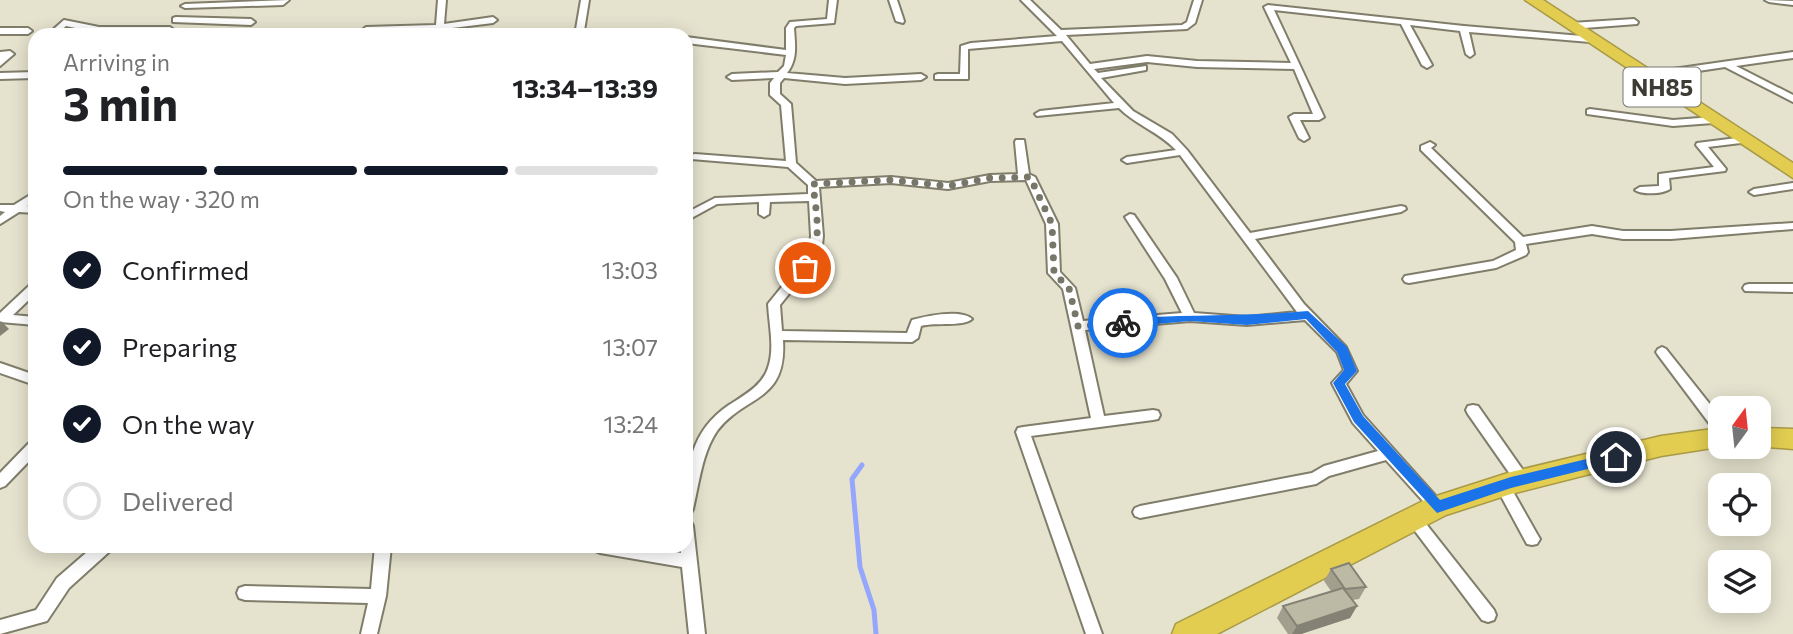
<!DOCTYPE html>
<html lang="en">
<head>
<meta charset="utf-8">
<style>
	body { margin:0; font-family:Commissioner,sans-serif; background:#f6f6f6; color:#202124; height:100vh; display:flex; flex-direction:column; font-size:26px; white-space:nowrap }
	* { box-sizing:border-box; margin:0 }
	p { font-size:23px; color:#757577 }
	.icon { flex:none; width:38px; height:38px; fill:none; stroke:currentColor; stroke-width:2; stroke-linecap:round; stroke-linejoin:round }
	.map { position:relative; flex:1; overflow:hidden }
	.panel { position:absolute; left:28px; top:28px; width:665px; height:525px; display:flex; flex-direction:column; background:#fff; border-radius:21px; box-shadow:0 4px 18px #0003 }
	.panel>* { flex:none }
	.needle { width:46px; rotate:15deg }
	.fabs { position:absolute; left:1708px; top:396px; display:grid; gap:14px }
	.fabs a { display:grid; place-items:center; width:63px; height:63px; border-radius:14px; background:#fff; box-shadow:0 4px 18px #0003; font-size:35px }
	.pin { position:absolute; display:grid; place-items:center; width:60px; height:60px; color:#fff; margin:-30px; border:4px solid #fff; border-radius:50%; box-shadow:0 2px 7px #0007 }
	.courier { position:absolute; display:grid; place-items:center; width:70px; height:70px; margin:-35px; border:5px solid #1a73e8; border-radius:50%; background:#fff; color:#222; box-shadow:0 2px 9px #0007 }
	.summary em { font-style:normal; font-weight:700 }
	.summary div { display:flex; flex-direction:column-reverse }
	.summary { display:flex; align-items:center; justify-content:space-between; height:119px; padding:0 35px }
	h1 { font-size:46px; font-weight:700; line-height:52px }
	.bar { display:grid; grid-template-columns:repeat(4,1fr); gap:10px 7px; align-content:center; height:84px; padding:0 35px }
	.bar i { height:9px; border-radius:5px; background:#e0e0e0 }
	.bar .on { background:#111827 }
	.bar p { grid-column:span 4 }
	ol { padding:0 35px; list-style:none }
	li { display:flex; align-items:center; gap:21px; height:77px }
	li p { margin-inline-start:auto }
	li .icon { padding:7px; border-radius:50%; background:#111827; color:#fff; stroke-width:4 }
	li:last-child { color:#757577 }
	li i { width:38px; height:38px; border:4px solid #e0e0e0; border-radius:50% }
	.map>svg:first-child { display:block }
</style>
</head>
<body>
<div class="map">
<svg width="1793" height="634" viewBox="0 0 1793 634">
	<rect width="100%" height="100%" fill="#e5e2ce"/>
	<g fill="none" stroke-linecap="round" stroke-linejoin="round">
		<path stroke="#94a7fd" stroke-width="5" d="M862,465L852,479L860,567L874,610L876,634"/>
		<g stroke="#807d6a" stroke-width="4">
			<g id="street">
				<path d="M289,0L283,5L185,8L181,6L185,4Z"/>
				<path d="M438,0H446L444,24L493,17L497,20L493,23L444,29L443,35H435V30L366,33L362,30L366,27L436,25Z"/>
				<path d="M581,0H589L584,31L645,32L649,35H575Z"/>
				<path d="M829,0H837L834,23L796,26L794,28C795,44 798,59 787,73L845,78L921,74L926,77L921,80L845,84L784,78L780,83V94L791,104L796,163L816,181L891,177L948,183L990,175L1018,174L1015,142L1016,140H1024L1029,174L1035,177L1058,224L1060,272L1075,288L1083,321L1182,313L1165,279L1125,217L1130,214L1134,215L1177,278L1194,313L1247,317L1297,312L1180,155L1127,163L1122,160L1127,157L1176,150C1159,132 1136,125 1119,108L1037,116L1035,114L1040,111L1114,103L1062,41L968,49V79H935V75L938,74H960L961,46L971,43L1057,36L1021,0H1030L1061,30L1182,25L1187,22L1194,0H1202L1195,23L1187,29L1066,35L1090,64L1147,56L1197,61L1291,63L1264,7L1268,5L1464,26L1593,37V41L1590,42L1469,32L1474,54L1470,57L1466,54L1460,31L1410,25L1432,65L1427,68L1422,65L1401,24L1274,10L1324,117L1319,120H1300L1309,138L1304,141L1299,138L1289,117L1294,114H1313L1294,69L1197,67L1147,62L1094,69L1098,73L1146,66V70L1101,78L1133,111L1172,134L1187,150L1250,233L1401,206L1405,207L1406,209L1401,212L1255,239L1304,304L1346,347L1357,371L1346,384L1363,415L1442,503L1444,507L1442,511L1437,513L1432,511L1386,460L1329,476L1316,484L1140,518L1135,516L1133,512L1135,508L1140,506L1312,473L1324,466L1378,451L1353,423L1332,383L1344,370L1337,352L1305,320L1247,325L1190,321L1085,330L1104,416L1153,410L1158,411L1160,415L1158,419L1153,420L1031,436L1102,634H1086L1016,432L1018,428L1023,427L1091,418L1063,289L1048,273L1046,224L1026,180L990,181L948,189L891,183L819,187L823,236L821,254L780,305L782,331L907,333L912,320C926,316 961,309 972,319C963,327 936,322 921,326L918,338L912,342L783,340C787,403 745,394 717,431C702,453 699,484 693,509L691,513L686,515C686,470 689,432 729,405C744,395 762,386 768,368C775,348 769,325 768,304L809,253L811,236L809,201L770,202L769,214L764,217L759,214V202L717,204L686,221V213L715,198L808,194V185L788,167L691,159V155L695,154L786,161L781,105L770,95V83L774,78L732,80L727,77L732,74L778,72L784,66L786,55L686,43V37L786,50V28L790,22L827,19Z"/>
				<path d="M889,0H897L904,21L903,23L896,21Z"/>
				<path d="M1765,0L1793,1V5L1769,2Z"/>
				<path d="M176,17L251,19L255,22L251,25L173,22V18Z"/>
				<path d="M1634,19L1638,22L1637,24L1571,29L1567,26L1571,23Z"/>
				<path d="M64,20L99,27H170L174,30L170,33H99L66,26L56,35H47Z"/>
				<path d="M0,28H28L32,31L28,34H0Z"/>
				<path d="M10,51L14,54L0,66V52Z"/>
				<path d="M1793,52V58L1736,66L1793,95V102L1725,67L1645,79L1640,76L1645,73Z"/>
				<path d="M35,72V78L0,79V73Z"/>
				<path d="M1590,109L1673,120L1713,117L1718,120L1713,123L1673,126L1587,114V110Z"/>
				<path d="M1745,137L1750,140L1749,142L1708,147L1726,169L1725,171L1669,178L1670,189C1663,194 1642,195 1635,190L1640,187L1659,186V174L1714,167L1696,145L1697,143Z"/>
				<path d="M1430,142L1435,145L1431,148L1523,237L1592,226L1623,231H1671L1793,223V229L1671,239H1623L1592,234L1526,244L1528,252L1526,255L1496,268L1409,283L1405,282L1403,279L1405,276L1493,261L1516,250L1515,242L1421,150V146Z"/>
				<path d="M1793,183V189L1754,195L1749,192L1754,189Z"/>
				<path d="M35,192V200L27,206L35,207V213L19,212L0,224V216L5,212L0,211V205H14Z"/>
				<path d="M35,283V294L13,315L35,317V325L0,322V313L31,284Z"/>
				<path d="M1749,284H1793V292L1745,291L1743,288L1745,285Z"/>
				<path d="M1662,347L1666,349L1720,417V432L1715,431L1658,355L1656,352L1658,349Z"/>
				<path d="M0,363L35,375V383L32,384L0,373Z"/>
				<path d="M1473,405L1478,406L1527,476L1529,480L1527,484L1522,486L1517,484L1468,414L1466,410L1468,406Z"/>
				<path d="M35,441V455L5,486L0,488V473L30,442Z"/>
				<path d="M1502,479L1507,481L1537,534L1540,539L1537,544L1532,545L1527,544L1495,485L1497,481Z"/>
				<path d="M1414,513L1419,515L1494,610L1496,615L1494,620L1488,622L1482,620L1409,523L1407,519L1409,515Z"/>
				<path d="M686,520L691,522L693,526L705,634H689L682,567L600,553L595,551L592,546H639L681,553L680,546H686Z"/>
				<path d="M94,546H113L110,551L69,588L47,621L0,634V620L36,610L57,578Z"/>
				<path d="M375,546H391L386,596L377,634H361L368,603L245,600L239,598L237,593L239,588L245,586L371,589Z"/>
			</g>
		</g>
		<g stroke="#a89a46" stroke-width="3">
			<g id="highway">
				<path d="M1525,0H1543L1793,163V178Z"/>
				<path d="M1720,428V446H1725L1661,456L1511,494L1446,515L1217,634H1172L1176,624L1427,499L1511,472L1661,436Z"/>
				<path d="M1759,428L1793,429V449L1754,446H1759Z"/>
			</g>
		</g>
		<use href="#street" fill="#fff" fill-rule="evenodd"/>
		<use href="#highway" fill="#e2cd51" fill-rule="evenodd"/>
	</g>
	<path fill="#a29f8e" d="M1331,569L1366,587L1359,599L1352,600L1357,606L1350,618L1301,634H1288L1277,618L1283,606L1331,591L1324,581Z"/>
	<g fill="#848274">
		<path d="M1,321L9,329L0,336V322Z"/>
		<path d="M1357,606L1350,618L1301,634H1292L1297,626Z"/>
	</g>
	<g fill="#bcb9a5" stroke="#848274" stroke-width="2">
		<path d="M1349,563L1366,587L1345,589L1331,569Z"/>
		<path d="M1343,588L1357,606L1297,626L1283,606Z"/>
	</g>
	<path fill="#1a73e8" d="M1308,311L1347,347L1357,371L1345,384L1363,416L1440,500L1511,477L1616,452L1623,457L1616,462L1511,488L1437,513L1354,422L1333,383L1344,370L1337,352L1306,319L1247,325L1190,321L1123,327L1117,323L1123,319C1185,314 1246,317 1308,311Z"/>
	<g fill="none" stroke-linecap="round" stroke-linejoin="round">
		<path stroke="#787569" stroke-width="7" stroke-dasharray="0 12.6" d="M805,268C824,244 816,213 813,184L891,180L948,186L990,178L1030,177L1052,224L1054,273L1069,288L1078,326L1123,323"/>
	</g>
	<g text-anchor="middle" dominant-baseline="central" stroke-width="7" stroke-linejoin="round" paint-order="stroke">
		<rect fill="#fff" stroke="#777670" stroke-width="2" x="1623.5" y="67.5" width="77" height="39" rx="5"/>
		<g font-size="23" font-weight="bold" fill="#3d3b33">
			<text x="1662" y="87">NH85</text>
		</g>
	</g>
</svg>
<div class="fabs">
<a><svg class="needle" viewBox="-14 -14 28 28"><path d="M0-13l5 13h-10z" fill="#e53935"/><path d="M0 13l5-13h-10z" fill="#757577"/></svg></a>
<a><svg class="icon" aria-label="locate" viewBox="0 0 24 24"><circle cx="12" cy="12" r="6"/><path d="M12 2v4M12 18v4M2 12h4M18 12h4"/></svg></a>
<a><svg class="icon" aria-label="layers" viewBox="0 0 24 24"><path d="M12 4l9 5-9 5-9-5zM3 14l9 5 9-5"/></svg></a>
</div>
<div class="pin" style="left:805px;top:268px;background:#ea580c"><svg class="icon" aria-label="bag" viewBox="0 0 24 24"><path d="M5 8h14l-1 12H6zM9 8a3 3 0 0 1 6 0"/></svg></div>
<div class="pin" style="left:1616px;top:457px;background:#1f2937"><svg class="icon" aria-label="home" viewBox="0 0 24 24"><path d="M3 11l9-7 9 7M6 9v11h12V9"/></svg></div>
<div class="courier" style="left:1123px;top:323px"><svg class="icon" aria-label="bike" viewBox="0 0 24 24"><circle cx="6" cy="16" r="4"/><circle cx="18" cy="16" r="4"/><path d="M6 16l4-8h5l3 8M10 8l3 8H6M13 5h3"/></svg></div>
<section class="panel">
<div class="summary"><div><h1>3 min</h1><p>Arriving in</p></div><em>13:34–13:39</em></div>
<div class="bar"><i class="on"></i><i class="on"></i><i class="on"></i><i></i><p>On the way · 320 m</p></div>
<ol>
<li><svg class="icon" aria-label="check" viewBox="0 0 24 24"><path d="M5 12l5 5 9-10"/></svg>Confirmed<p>13:03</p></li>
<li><svg class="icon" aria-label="check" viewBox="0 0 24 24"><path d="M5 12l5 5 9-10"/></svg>Preparing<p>13:07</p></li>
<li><svg class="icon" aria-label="check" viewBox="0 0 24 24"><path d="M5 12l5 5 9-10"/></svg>On the way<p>13:24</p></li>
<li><i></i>Delivered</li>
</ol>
</section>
</div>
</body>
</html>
